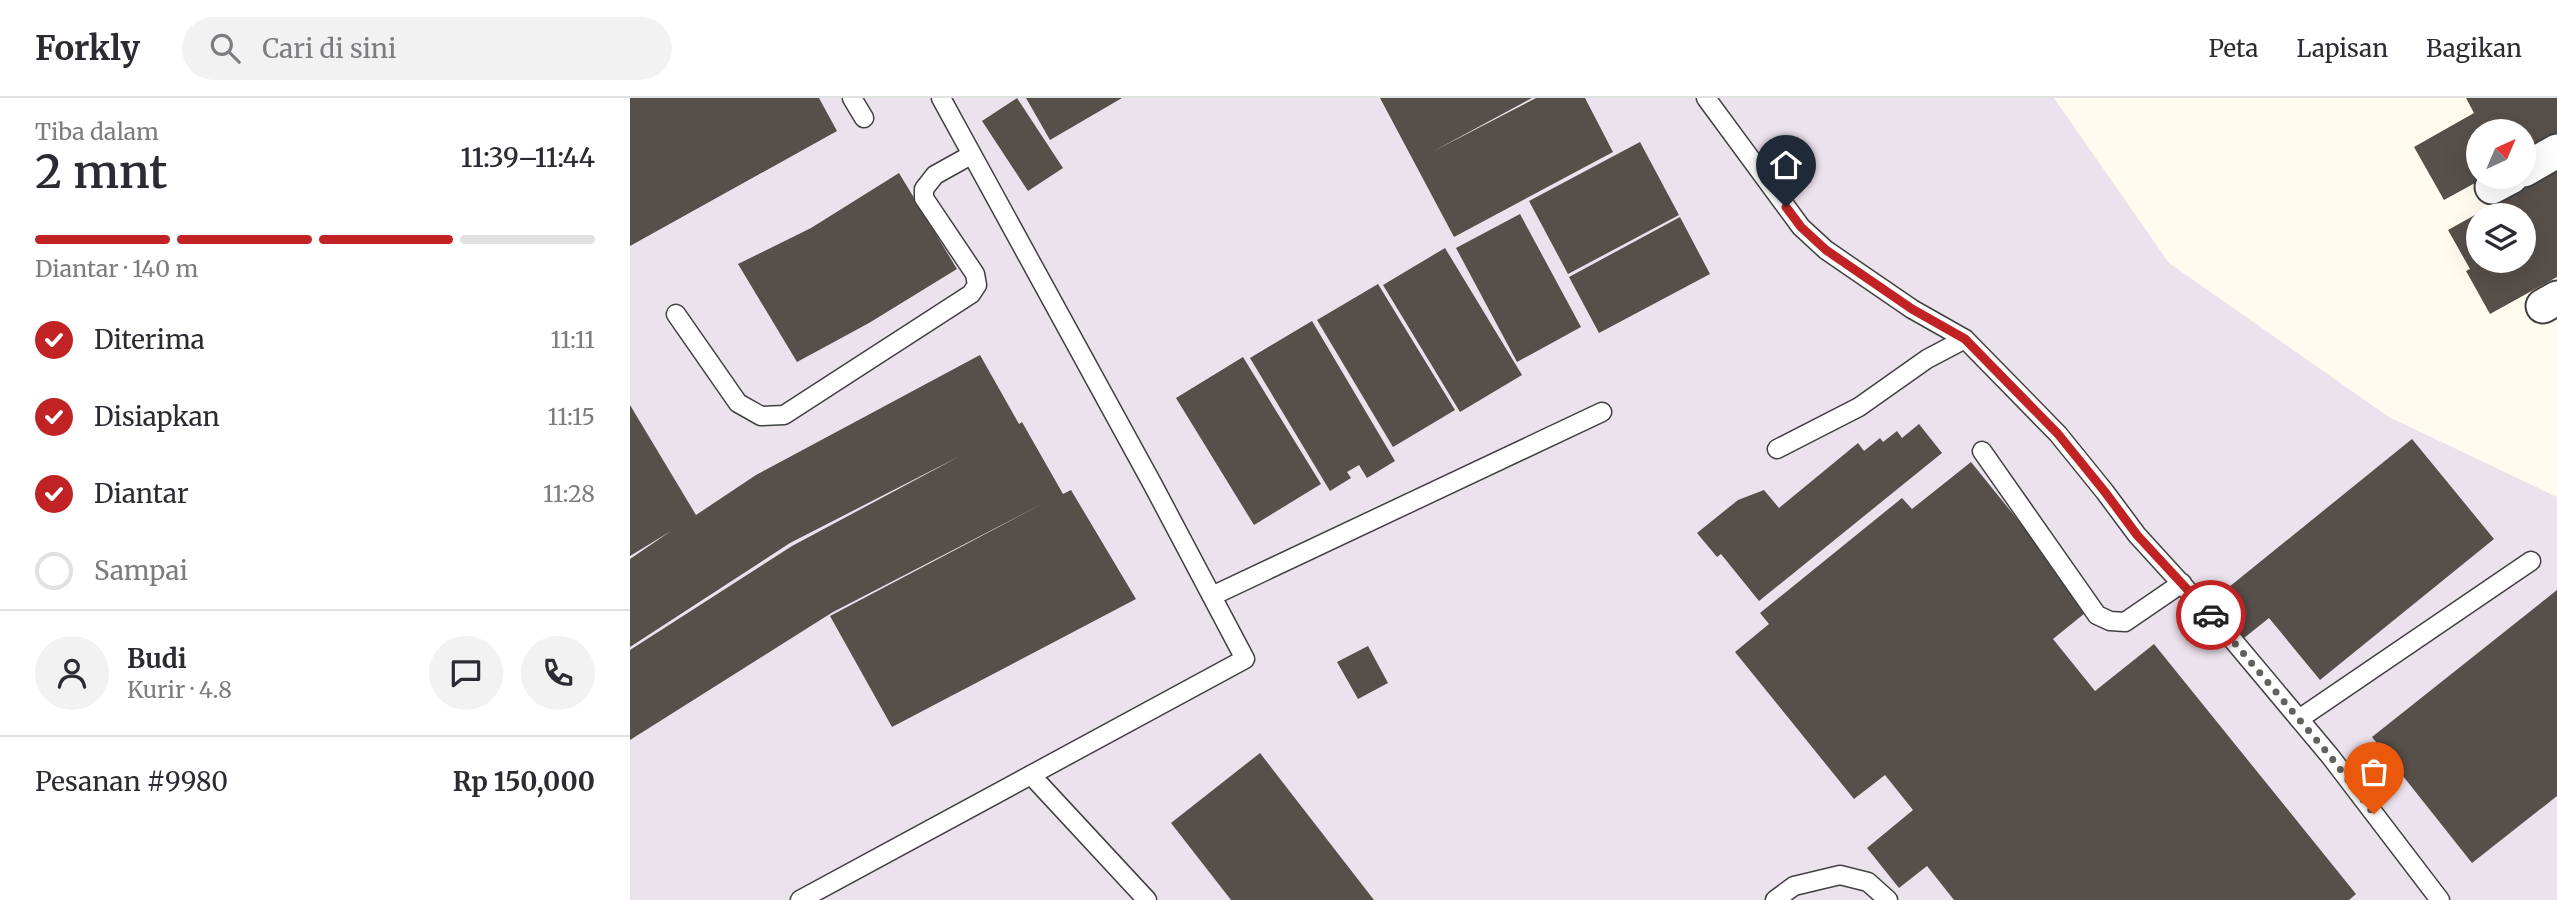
<!DOCTYPE html>
<html lang="id">
<head>
<meta charset="utf-8">
<style>
	body { margin:0; font-family:Merriweather,serif; background:#f2f2f3; color:#2b2b33; height:100vh; display:flex; flex-direction:column; font-size:26px; white-space:nowrap }
	* { box-sizing:border-box; margin:0 }
	p { font-size:23px; color:#7c7c81 }
	.icon { flex:none; width:38px; height:38px; fill:none; stroke:currentColor; stroke-width:2; stroke-linecap:round; stroke-linejoin:round }
	.map { position:relative; flex:1; overflow:hidden }
	.side { display:flex; flex-direction:column; background:#fff; width:630px }
	.side>* { flex:none }
	.needle { width:46px; rotate:44deg }
	.buttons { position:absolute; left:1836px; top:21px; display:grid; gap:14px }
	.buttons a { display:grid; place-items:center; width:70px; height:70px; border-radius:50%; background:#fff; box-shadow:0 7px 28px #0002; font-size:35px }
	.pin { position:absolute; display:grid; place-items:center; width:60px; height:60px; color:#fff; margin:-72px -30px; border-radius:50% 50% 50% 0; rotate:-45deg; box-shadow:0 0 7px #0007 }
	.pin .icon { rotate:45deg }
	.courier { position:absolute; display:grid; place-items:center; width:70px; height:70px; margin:-35px; border:5px solid #c12325; border-radius:50%; background:#fff; color:#222; box-shadow:0 2px 9px #0007 }
	.summary em { font-style:normal; font-weight:600 }
	.summary div { display:flex; flex-direction:column-reverse }
	.summary { display:flex; align-items:center; justify-content:space-between; height:119px; padding:0 35px }
	h1 { font-size:46px; font-weight:600; line-height:52px }
	.bar { display:grid; grid-template-columns:repeat(4,1fr); gap:10px 7px; align-content:center; height:84px; padding:0 35px }
	.bar i { height:9px; border-radius:5px; background:#e1e1e2 }
	.bar .current { background:#c12325 }
	.bar p { grid-column:span 4 }
	.line { display:flex; align-items:center; gap:18px; padding:0 35px; border-top:2px solid #e1e1e2 }
	.line div { flex:1 }
	.round { display:grid; place-items:center; flex:none; width:74px; height:74px; border-radius:37px; background:#f2f2f3 }
	ol { padding:0 35px; list-style:none }
	li { display:flex; align-items:center; gap:21px; height:77px }
	li p { margin-inline-start:auto }
	li .icon { padding:7px; border-radius:50%; background:#c12325; color:#fff; stroke-width:4 }
	li:last-child { color:#7c7c81 }
	li i { width:38px; height:38px; border:4px solid #e1e1e2; border-radius:50% }
	header { display:flex; align-items:center; gap:42px; box-sizing:border-box; height:98px; padding:0 35px; background:#fff; border-bottom:2px solid #e1e1e2 }
	header strong { font-size:33px }
	nav { display:flex; gap:38px; margin-inline-start:auto; font-size:24px }
	.search { width:490px; height:63px; background:#f2f2f3; display:flex; align-items:center; gap:18px; box-sizing:border-box; padding:0 24px; border-radius:38px; color:#7c7c81; font-size:26px }
	main { display:flex; flex:1; min-height:0 }
	.map>svg:first-child { display:block }
</style>
</head>
<body>
<header>
<strong>Forkly</strong>
<div class="search"><svg class="icon" aria-label="search" viewBox="0 0 24 24"><circle cx="10" cy="10" r="6"/><path d="M15 15l6 6"/></svg>Cari di sini</div>
<nav><a>Peta</a><a>Lapisan</a><a>Bagikan</a></nav>
</header>
<main>
<section class="side">
<div class="summary"><div><h1>2 mnt</h1><p>Tiba dalam</p></div><em>11:39–11:44</em></div>
<div class="bar"><i class="current"></i><i class="current"></i><i class="current"></i><i></i><p>Diantar · 140 m</p></div>
<ol>
<li><svg class="icon" aria-label="check" viewBox="0 0 24 24"><path d="M5 12l5 5 9-10"/></svg>Diterima<p>11:11</p></li>
<li><svg class="icon" aria-label="check" viewBox="0 0 24 24"><path d="M5 12l5 5 9-10"/></svg>Disiapkan<p>11:15</p></li>
<li><svg class="icon" aria-label="check" viewBox="0 0 24 24"><path d="M5 12l5 5 9-10"/></svg>Diantar<p>11:28</p></li>
<li><i></i>Sampai</li>
</ol>
<div class="line" style="height:126px"><a class="round"><svg class="icon" aria-label="person" viewBox="0 0 24 24"><circle cx="12" cy="8" r="4"/><path d="M4 21q1-7 8-7t8 7"/></svg></a><div><b>Budi</b><p>Kurir · 4.8</p></div><a class="round"><svg class="icon" aria-label="chat" viewBox="0 0 24 24"><path d="M4 5h16v11H9l-5 4z"/></svg></a><a class="round"><svg class="icon" aria-label="phone" viewBox="0 0 24 24"><path d="M5 4h4l2 5-3 2q2 4 5 5l2-3 5 2v4C11 20 4 13 5 4z"/></svg></a></div>
<div class="line" style="height:91px"><div>Pesanan #9980</div><b>Rp 150,000</b></div>
</section>
<div class="map">
<svg width="1927" height="802" viewBox="0 0 1927 802">
	<rect width="100%" height="100%" fill="#fffcef"/>
	<path fill="#ece2ed" d="M0,0H1424L1539,165L1759,319L1927,399V802H0Z"/>
	<g fill="#574f4a" fill-rule="evenodd">
		<path d="M0,0H189L207,33L0,148Z"/>
		<path d="M387,0L433,70L398,93L352,23Z"/>
		<path d="M396,0H492L420,42Z"/>
		<path d="M750,0H902L802,54L906,0H955L983,54L824,139Z"/>
		<path d="M1836,0H1927V39L1894,58V33H1848V79H1856L1814,102L1784,49L1844,15Z"/>
		<path d="M1010,44L1049,117L938,176L899,103Z"/>
		<path d="M1927,71V179L1860,216L1836,173L1840,171L1818,132ZM1848,117H1894V163H1848Z"/>
		<path d="M269,75L327,171L239,225L167,264L108,166L181,130Z"/>
		<path d="M890,116L951,229L887,264L826,150Z"/>
		<path d="M1050,119L1080,176L969,235L939,179Z"/>
		<path d="M815,150L892,277L830,314L753,187Z"/>
		<path d="M748,186L825,312L763,349L687,222Z"/>
		<path d="M682,223L765,363L737,380L729,367L717,374L721,380L700,393L620,260Z"/>
		<path d="M350,257L389,326L392,324L433,396L441,392L506,501L262,629L200,518L416,404L203,514L0,642V552L162,448L330,358L160,445L0,549V461L41,433L0,458V307L66,417L126,377Z"/>
		<path d="M613,259L691,386L624,427L546,300Z"/>
		<path d="M1289,326L1312,355L1129,503L1091,456L1087,459L1067,435L1108,402L1134,392L1149,410L1228,345L1234,353L1250,340L1253,344L1267,333L1272,340Z"/>
		<path d="M1782,341L1864,441L1690,582L1639,520L1614,540L1583,502Z"/>
		<path d="M1341,364L1460,511L1423,541L1465,593L1524,546L1726,796L1719,802H1324L1297,768L1269,790L1237,750L1283,712L1255,677L1224,701L1105,554L1139,526L1130,515L1272,400L1282,411Z"/>
		<path d="M1927,492V698L1842,765L1742,639Z"/>
		<path d="M738,548L758,585L728,601L707,564Z"/>
		<path d="M630,655L744,802H601L541,725Z"/>
	</g>
	<g fill="none" stroke-linecap="round" stroke-linejoin="round">
		<g stroke="#414141" stroke-width="21">
			<g id="service">
				<path d="M222,0L234,20"/>
				<path d="M1076,0L1171,129L1196,152L1282,211L1335,241L1428,336L1475,394L1507,437L1602,541L1700,658L1810,802"/>
				<path d="M46,216L108,305L131,318L154,317L341,196L347,187L345,176L294,100V91L305,77L341,57"/>
				<path d="M1147,351L1229,309L1297,261L1335,241"/>
				<path d="M1352,353L1467,517L1480,523L1495,524L1552,485"/>
				<path d="M582,498L972,314"/>
				<path d="M1669,621L1901,463"/>
				<path d="M401,677L517,802"/>
				<path d="M170,802L615,561L523,387L311,0"/>
				<path d="M1145,802L1164,788L1210,777L1238,784L1258,802"/>
			</g>
		</g>
		<g stroke="#414141" stroke-width="37">
			<g id="minor">
				<path d="M1894,72L1927,53"/>
				<path d="M1862,89L1881,79"/>
				<path d="M1913,208L1927,200"/>
			</g>
		</g>
		<use href="#service" stroke="#fff" stroke-width="18"/>
		<use href="#minor" stroke="#fff" stroke-width="33"/>
	</g>
	<g fill="none" stroke-linecap="round" stroke-linejoin="round">
		<path stroke="#62615d" stroke-width="7" stroke-dasharray="0 12.6" d="M1581,517L1700,658L1744,716"/>
		<path stroke="#c12325" stroke-width="9" d="M1156,109L1171,129L1196,152L1282,211L1335,241L1428,336L1475,394L1507,437L1581,517"/>
	</g>
</svg>
<div class="buttons">
<a><svg class="needle" viewBox="-14 -14 28 28"><path d="M0-13l5 13h-10z" fill="#e53935"/><path d="M0 13l5-13h-10z" fill="#7c7c81"/></svg></a>
<a><svg class="icon" aria-label="layers" viewBox="0 0 24 24"><path d="M12 4l9 5-9 5-9-5zM3 14l9 5 9-5"/></svg></a>
</div>
<div class="pin" style="left:1744px;top:716px;background:#ea580c"><svg class="icon" aria-label="bag" viewBox="0 0 24 24"><path d="M5 8h14l-1 12H6zM9 8a3 3 0 0 1 6 0"/></svg></div>
<div class="pin" style="left:1156px;top:109px;background:#1f2937"><svg class="icon" aria-label="home" viewBox="0 0 24 24"><path d="M3 11l9-7 9 7M6 9v11h12V9"/></svg></div>
<div class="courier" style="left:1581px;top:517px"><svg class="icon" aria-label="car" viewBox="0 0 24 24"><path d="M5 17H2v-5l4-1 3-4h7l3 4 3 1v5h-3M9 17h6M6 11h13"/><circle cx="7" cy="17" r="2"/><circle cx="17" cy="17" r="2"/></svg></div>
</div>
</main>
</body>
</html>
